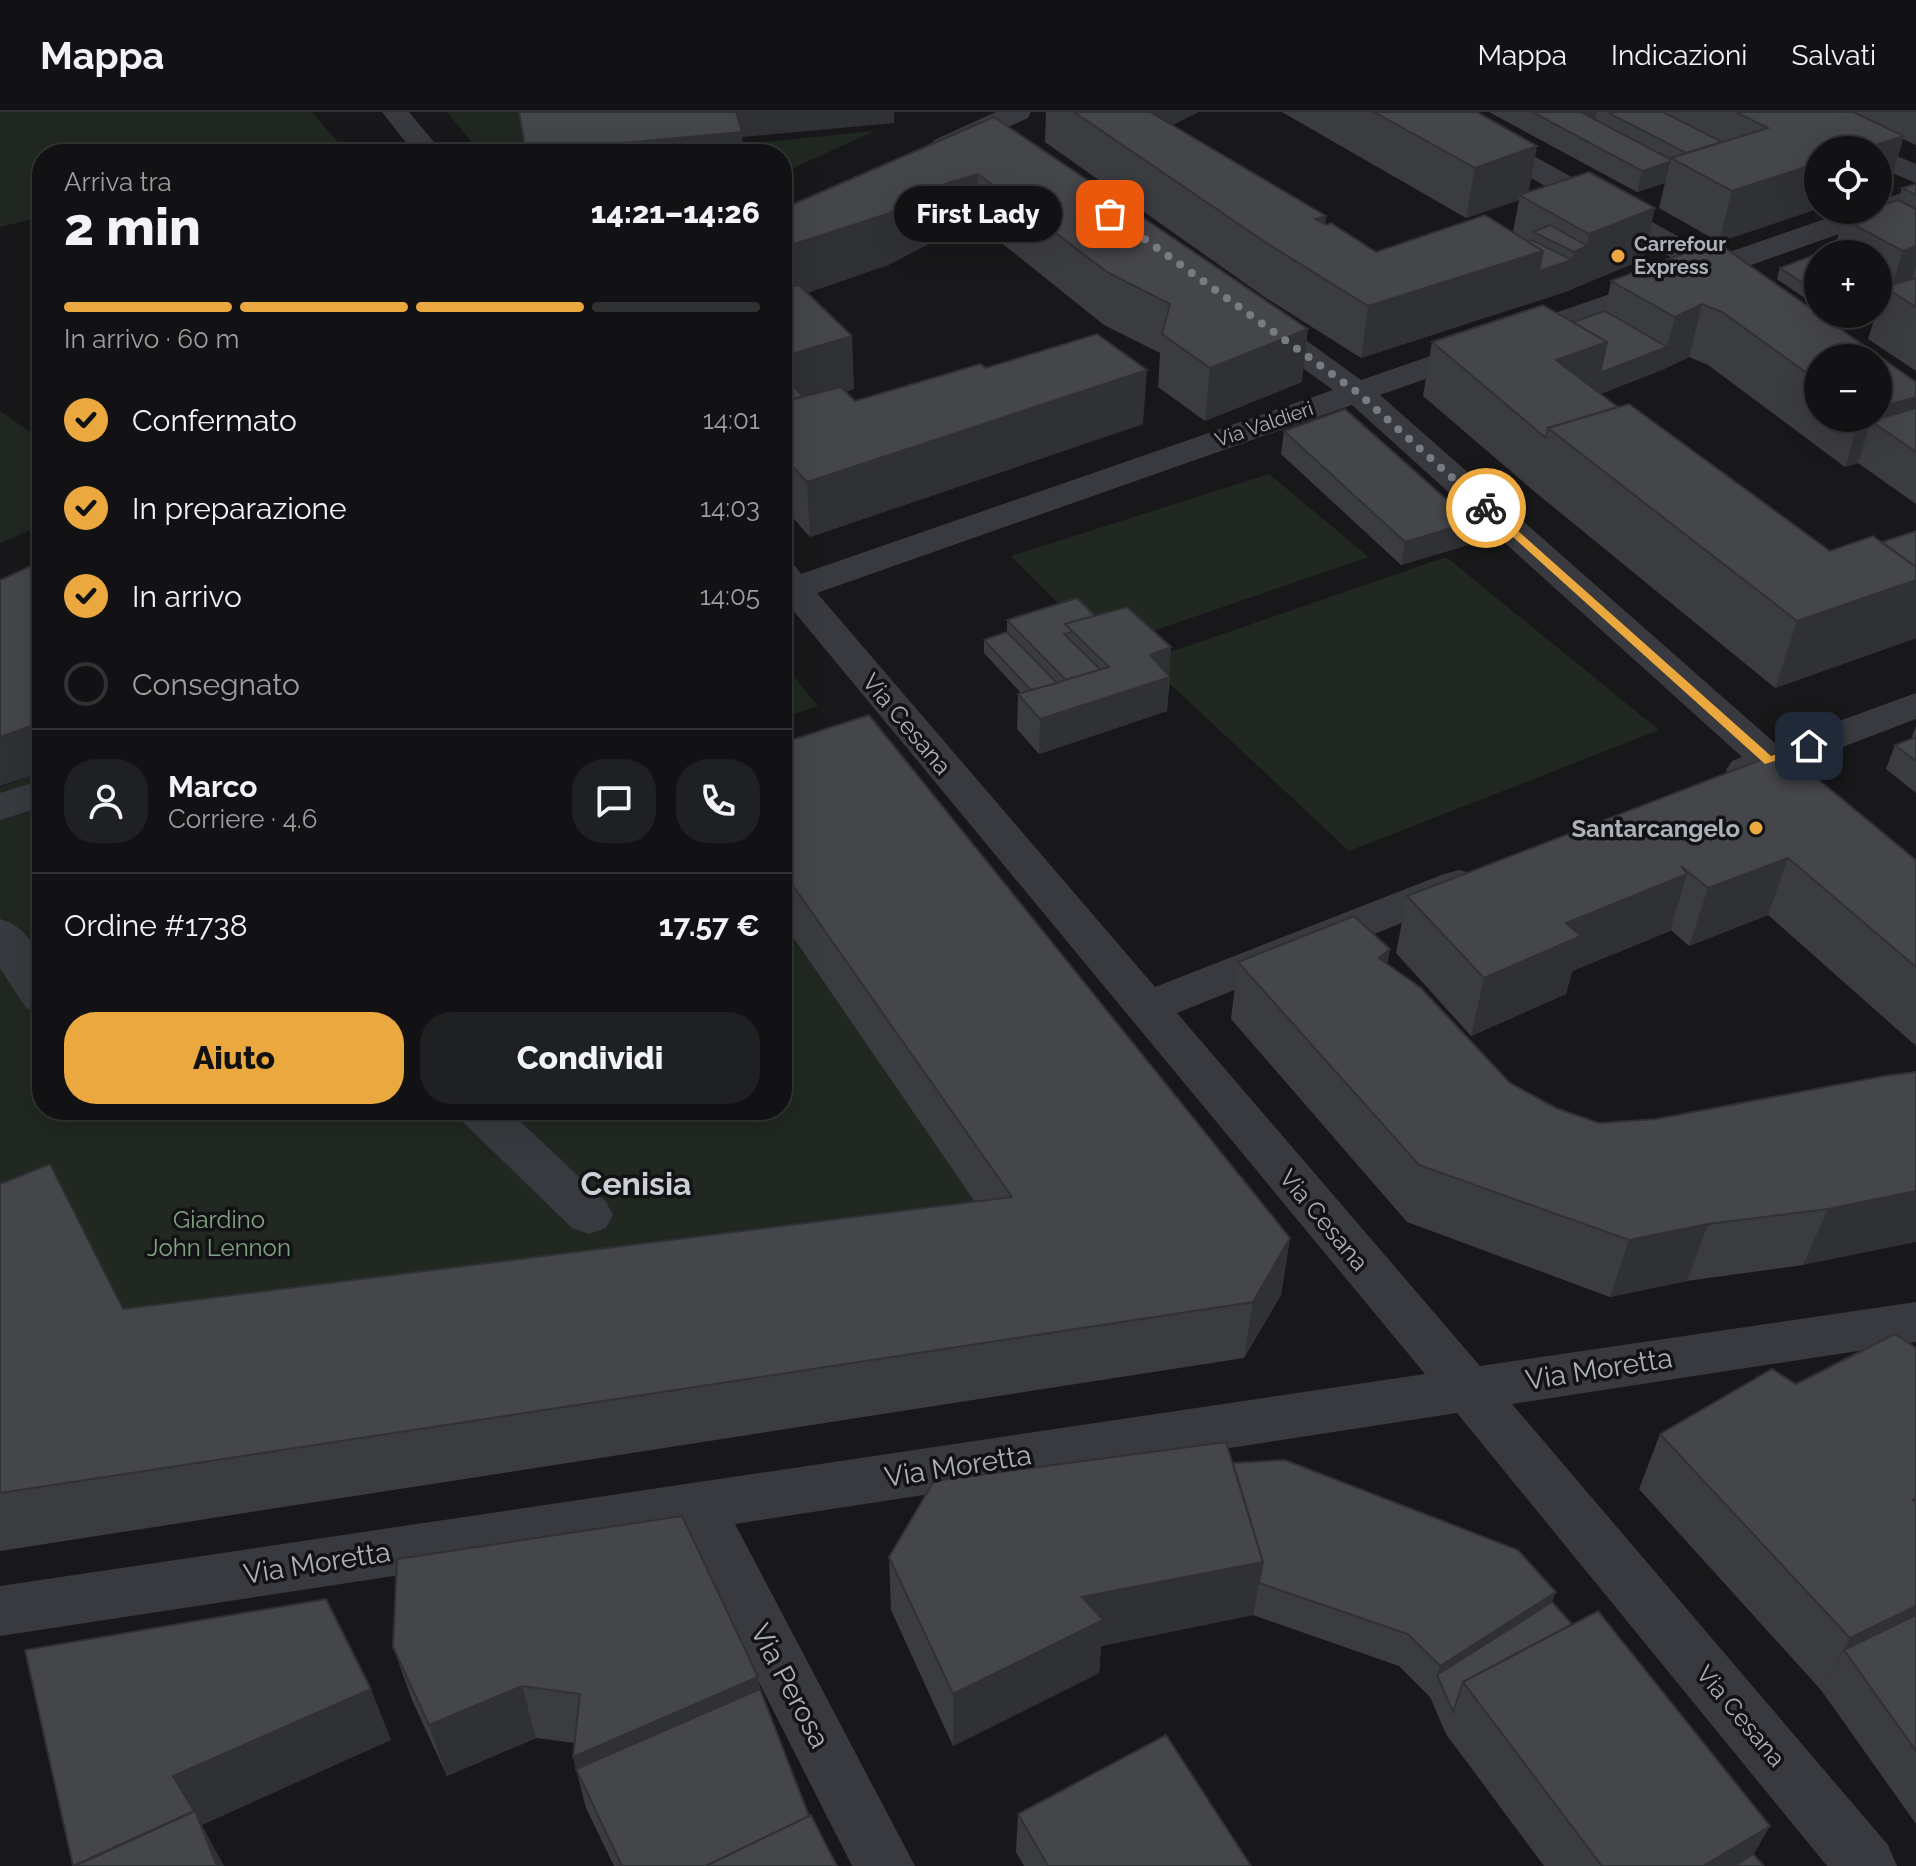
<!DOCTYPE html>
<html lang="it">
<head>
<meta charset="utf-8">
<style>
	body { margin:0; font-family:Raleway,sans-serif; background:#1f2022; color:#f1f3f6; height:100vh; display:flex; flex-direction:column; font-size:30px; white-space:nowrap }
	* { box-sizing:border-box; margin:0 }
	p { font-size:26px; color:#9c9ea0 }
	.icon { flex:none; width:44px; height:44px; fill:none; stroke:currentColor; stroke-width:2; stroke-linecap:round; stroke-linejoin:round }
	.map { position:relative; flex:1; overflow:hidden }
	.drawer { position:absolute; left:32px; top:32px; width:760px; height:976px; display:flex; flex-direction:column; background:#121214; border-radius:32px; box-shadow:0 8px 32px #0002,0 0 0 2px #313234 }
	.drawer>* { flex:none }
	.buttons { position:absolute; left:1804px; top:24px; display:grid; gap:16px }
	.buttons a { display:grid; place-items:center; width:88px; height:88px; border-radius:50%; background:#121214; box-shadow:0 8px 32px #0002,0 0 0 2px #313234; font-size:40px }
	.pin { position:absolute; display:grid; place-items:center; width:68px; height:68px; color:#fff; margin:-34px; border-radius:16px; box-shadow:0 4px 12px #0006 }
	.courier { position:absolute; display:grid; place-items:center; width:80px; height:80px; margin:-40px; border:6px solid #eba83f; border-radius:50%; background:#fff; color:#222; box-shadow:0 2px 10px #0007 }
	.bubble { position:absolute; height:56px; border-radius:28px; background:#121214; box-shadow:0 8px 32px #0002,0 0 0 2px #313234; font-size:26px; font-weight:800; line-height:56px; text-align:center }
	.headline em { font-style:normal; font-weight:800 }
	.headline div { display:flex; flex-direction:column-reverse }
	.headline { display:flex; align-items:center; justify-content:space-between; height:136px; padding:0 32px }
	h1 { font-size:52px; font-weight:800; line-height:60px }
	.bar { display:grid; grid-template-columns:repeat(4,1fr); gap:12px 8px; align-content:center; height:96px; padding:0 32px }
	.bar i { height:10px; border-radius:6px; background:#313234 }
	.bar .on { background:#eba83f }
	.bar p { grid-column:span 4 }
	.line { display:flex; align-items:center; gap:20px; padding:0 32px; border-top:2px solid #313234 }
	.line div { flex:1 }
	.round { display:grid; place-items:center; flex:none; width:84px; height:84px; border-radius:32px; background:#1f2022 }
	ol { padding:0 32px; list-style:none }
	li { display:flex; align-items:center; gap:24px; height:88px }
	li p { margin-inline-start:auto }
	li .icon { padding:8px; border-radius:50%; background:#eba83f; color:#111; stroke-width:4 }
	li:last-child { color:#9c9ea0 }
	li i { width:44px; height:44px; border:4px solid #313234; border-radius:50% }
	.primary-button { display:flex; gap:16px; margin-top:auto; padding:16px 32px }
	.primary-button a { flex:1; height:92px; border-radius:32px; background:#eba83f; color:#111; font-size:32px; font-weight:800; line-height:92px; text-align:center }
	.primary-button a+a { background:#1f2022; color:#f1f3f6 }
	header { display:flex; align-items:center; gap:48px; box-sizing:border-box; height:112px; padding:0 40px; background:#121214; border-bottom:2px solid #313234 }
	header strong { font-size:38px }
	nav { display:flex; gap:44px; margin-inline-start:auto; font-size:28px }
	.map>svg:first-child { display:block }
</style>
</head>
<body>
<header>
<strong>Mappa</strong>
<nav><a>Mappa</a><a>Indicazioni</a><a>Salvati</a></nav>
</header>
<div class="map">
<svg width="1916" height="1754" viewBox="0 0 1916 1754">
	<rect width="100%" height="100%" fill="#18181a"/>
	<g fill="#202821">
		<path d="M0,0H312L343,36L317,42H42V105L0,115Z"/>
		<path d="M447,0H676L574,42H481Z"/>
		<path d="M875,19L782,61V42H738L735,33Z"/>
		<path d="M0,299L42,328V413L0,431Z"/>
		<path d="M1269,362L1369,445L1103,536L1011,444Z"/>
		<path d="M1446,445L1659,618L1349,739L1168,570L1153,546Z"/>
		<path d="M782,550L818,594L782,606Z"/>
		<path d="M42,660V998H782V809L1011,1142L147,1254L0,1108V675Z"/>
	</g>
	<g fill="none" stroke-linecap="round" stroke-linejoin="round">
		<g fill="#393a3f" fill-rule="evenodd">
			<path d="M382,0H409L444,42H415Z"/>
			<path d="M996,0H1031L1028,6L954,40H934L930,34L934,28Z"/>
			<path d="M1422,0H1455L1715,145L1851,98H1878V89L1916,76V95L1737,158L1745,166L1741,172L1730,175L1710,167L1380,283L1776,632L1916,581V607L1798,652L1830,684L1824,693C1797,701 1784,683 1765,665L1746,671L1732,667L1726,658L1732,649L1742,645L1352,293L817,481L1155,875L1444,762L1459,758L1474,762L1480,772L1474,782L1177,901L1480,1254L1916,1190V1230L1512,1292L1888,1733L1897,1754H1827L1457,1301L735,1412L915,1754H852L683,1420L0,1524V1474L1425,1262L782,485V451L795,454L801,462L1333,278L1245,214L1241,207L1245,200H1267L1361,268L1688,155L1425,6Z"/>
			<path d="M1878,36L1916,52V71L1878,55V38H1869Z"/>
			<path d="M42,668V695L0,708V681Z"/>
			<path d="M0,807C43,819 42,865 42,901L26,896L0,856Z"/>
			<path d="M456,998H508L606,1090L613,1103L606,1116L589,1122L572,1116L463,1010Z"/>
		</g>
	</g>
	<g fill="#3b3c40" fill-rule="evenodd">
		<path d="M1046,0H1198L1172,13L1326,104L1325,112L1376,140L1513,120L1519,88L1466,106L1282,0H1477L1529,80L1644,147L1565,180L1361,246L1263,184L1045,30Z"/>
		<path d="M1489,0H1916V33L1903,27L1889,74L1878,77V38L1719,130L1659,96L1665,71L1637,80Z"/>
		<path d="M994,5L1302,270L1205,309L1158,275L1160,241L1104,213L978,112L948,122L888,153L807,181L854,277L846,280L855,289L986,256L1143,312L810,425L782,394V97Z"/>
		<path d="M1916,72V259L1868,227L1876,202H1878V195L1882,182L1878,184V142H1818V195L1777,167L1780,156L1835,135L1843,107L1898,88L1902,76Z"/>
		<path d="M1703,134L1916,270V392L1858,351L1845,355L1708,253L1689,245L1662,258L1600,282L1618,295L1830,439L1882,430L1916,419V526L1775,576L1535,380L1423,284L1432,230L1573,210L1605,199L1611,169ZM1818,246L1878,306H1818Z"/>
		<path d="M42,192V208L38,194Z"/>
		<path d="M1284,319L1468,433L1401,453L1281,342Z"/>
		<path d="M1095,504L1170,565L1167,599L1039,642L1017,617L1018,582L1021,581L984,541V528L1007,520V508Z"/>
		<path d="M1916,614V681L1886,657L1895,633L1911,627Z"/>
		<path d="M782,631L1290,1126L1281,1183L1244,1246L0,1439V1072L123,1197L975,1090L782,809Z"/>
		<path d="M1784,639L1916,748V934L1768,803L1689,834L1670,817V819L1572,859L1566,882L1471,924L1396,841L1407,784Z"/>
		<path d="M1390,837L1387,852L1510,971L1556,996L1599,1011L1656,1007L1916,960L1803,1153L1687,1169L1610,1185L1407,1110L1231,907L1238,850Z"/>
		<path d="M1916,1236V1712L1821,1578L1639,1377L1660,1322L1796,1272Z"/>
		<path d="M1233,1351L1552,1490L1572,1512L1770,1714L1753,1742L1764,1754H1544L1446,1622L1430,1585L1399,1554L1253,1503L1101,1534L1099,1561L953,1634L891,1498L889,1445Z"/>
		<path d="M393,1535L758,1565L760,1577L809,1704L837,1754H614L586,1696L573,1645L575,1631L536,1626L447,1664L412,1588Z"/>
		<path d="M1018,1702L1251,1754H1024L1016,1740Z"/>
	</g>
	<g fill="#303134">
		<path d="M689,0H894V11L742,25L744,42H526V40Z"/>
		<path d="M1139,0H1198L1137,31Z"/>
		<path d="M1534,0H1597L1593,16L1534,1L1530,22Z"/>
		<path d="M1904,24L1889,74L1878,77V38H1860Z"/>
		<path d="M1537,34L1528,84L1519,83V88L1466,106L1475,56Z"/>
		<path d="M1670,50L1665,71L1637,80L1642,59Z"/>
		<path d="M1818,51V97L1719,130L1732,79Z"/>
		<path d="M978,62V112L948,122L888,153L782,189V136L948,71Z"/>
		<path d="M1655,96L1644,147L1565,180L1361,246L1368,194L1543,139L1572,148L1574,140L1587,134L1589,122Z"/>
		<path d="M1326,104L1320,155L1309,158L1315,107Z"/>
		<path d="M1916,134V154L1910,172L1884,175L1882,182L1878,184V174L1894,167L1903,139Z"/>
		<path d="M1702,192L1689,245L1662,258L1595,284L1556,248L1607,230L1667,235L1675,205Z"/>
		<path d="M1308,217L1302,270L1205,309L1210,256Z"/>
		<path d="M852,224L854,277L782,299V245Z"/>
		<path d="M1147,258L1143,312L810,425L807,370Z"/>
		<path d="M1916,285V324L1871,309L1858,351L1845,355L1860,306H1878V296Z"/>
		<path d="M1472,410L1468,433L1401,453L1405,430Z"/>
		<path d="M1916,468V526L1775,576L1797,509Z"/>
		<path d="M1171,535L1167,599L1039,642L1040,607L1150,543Z"/>
		<path d="M42,610V660L0,674V625Z"/>
		<path d="M1788,746L1768,803L1689,834L1708,776Z"/>
		<path d="M1687,762L1670,819L1572,859L1566,882L1471,924L1484,866L1566,811Z"/>
		<path d="M1390,837L1379,894V846Z"/>
		<path d="M1916,1079V1130L1803,1153L1828,1097Z"/>
		<path d="M1708,1112L1687,1169L1610,1185L1629,1128Z"/>
		<path d="M1290,1126L1281,1183L1244,1246L1253,1190Z"/>
		<path d="M1263,1450L1253,1503L1101,1534L1099,1561L953,1634V1582L1082,1485Z"/>
		<path d="M1556,1480L1544,1512L1437,1563L1440,1554Z"/>
		<path d="M1916,1494V1532L1844,1538L1821,1578L1850,1526Z"/>
		<path d="M758,1565L765,1616L576,1657L573,1645Z"/>
		<path d="M522,1574L536,1626L447,1664L429,1613Z"/>
		<path d="M371,1577L391,1628L202,1713L224,1754H99L173,1664Z"/>
		<path d="M1770,1714L1747,1754H1703Z"/>
	</g>
	<g fill="#45464a" stroke="#303134" stroke-width="2">
		<path d="M519,0H736L742,20L526,40Z"/>
		<path d="M1074,0H1150L1326,104L1315,107L1326,113L1331,111L1376,140L1485,103L1543,139L1368,194L1268,132Z"/>
		<path d="M1374,0H1477L1537,34L1475,56Z"/>
		<path d="M1536,0H1582H1581L1670,47V50L1642,59L1534,1Z"/>
		<path d="M1607,0H1663L1722,30L1686,41Z"/>
		<path d="M1736,0H1853L1904,24L1860,38H1818V51L1732,79L1671,46L1768,16Z"/>
		<path d="M994,5L1308,217L1210,256L1162,222L1170,192L1107,160L978,62L948,71L887,102L782,136V97Z"/>
		<path d="M343,34L350,42H310Z"/>
		<path d="M1589,60L1655,96L1589,122L1519,83Z"/>
		<path d="M1916,72V83L1902,76Z"/>
		<path d="M1898,88L1916,97V134L1903,139L1843,107L1870,98H1878V95Z"/>
		<path d="M1550,113L1587,134L1574,140L1533,120Z"/>
		<path d="M1532,128L1572,148L1539,159L1543,139L1527,129Z"/>
		<path d="M1703,134H1722L1916,270V285L1878,296V246H1818V269L1722,200L1702,192L1675,205L1611,169Z"/>
		<path d="M1835,135L1847,142H1818V181L1780,156Z"/>
		<path d="M1878,158L1894,167L1878,174Z"/>
		<path d="M1916,166V195L1884,175Z"/>
		<path d="M799,173L852,224L782,245V177Z"/>
		<path d="M1543,193L1607,230L1556,248L1618,295L1548,316L1546,326L1432,230Z"/>
		<path d="M1605,199L1667,235L1600,261L1607,230L1573,210Z"/>
		<path d="M1097,222L1147,258L807,370L782,343V290L841,275L855,289L980,252L986,256Z"/>
		<path d="M794,275L803,284L782,290V278Z"/>
		<path d="M1629,292L1830,439L1873,424L1916,455V468L1797,509L1548,316Z"/>
		<path d="M1916,296V340L1871,309Z"/>
		<path d="M1345,297L1472,410L1405,430L1284,319Z"/>
		<path d="M1916,419V455L1882,430Z"/>
		<path d="M42,449V610L0,625V468Z"/>
		<path d="M1077,486L1095,504L1065,512L1073,520L1064,522L1101,558L1066,568L1007,508Z"/>
		<path d="M1127,495L1171,535L1150,543L1170,565L1040,607L1018,582L1109,555L1065,512Z"/>
		<path d="M1007,520L1057,571L1031,578L984,528Z"/>
		<path d="M869,603L1290,1126L1253,1190L0,1381V1072L50,1052L123,1197L1012,1085L782,758V631Z"/>
		<path d="M1916,625V649L1895,633Z"/>
		<path d="M1784,639L1916,748V855L1788,746L1708,776L1681,754L1687,762L1566,811L1581,824L1484,866L1407,784Z"/>
		<path d="M1354,804L1390,837L1379,846L1421,876L1510,971L1556,996L1599,1011L1656,1007L1884,964L1916,960V1079L1828,1097L1708,1112L1629,1128L1419,1053L1238,850Z"/>
		<path d="M1895,1222L1916,1236V1386L1913,1388L1916,1391V1494L1850,1526L1660,1322L1772,1257L1796,1272Z"/>
		<path d="M1226,1330L1263,1450L1082,1485L1103,1508L953,1582L889,1445L934,1369Z"/>
		<path d="M1285,1348L1518,1438L1556,1480L1440,1554L1408,1522L1259,1471L1263,1450L1233,1351Z"/>
		<path d="M682,1404L758,1565L573,1645L580,1582L522,1574L429,1613L393,1535L397,1447Z"/>
		<path d="M326,1487L371,1577L173,1664L194,1699L73,1754L25,1538Z"/>
		<path d="M1552,1490L1572,1512L1463,1570L1453,1600L1437,1563Z"/>
		<path d="M1598,1499L1770,1714L1703,1754H1602L1463,1570Z"/>
		<path d="M1916,1503V1639L1844,1538Z"/>
		<path d="M760,1577L809,1704L706,1754H622L576,1657Z"/>
		<path d="M1166,1623L1251,1754H1048L1018,1702Z"/>
		<path d="M195,1699L217,1754H75Z"/>
		<path d="M811,1703L837,1754H706Z"/>
		<path d="M1753,1742L1764,1754H1734Z"/>
	</g>
	<path fill="#eba83f" d="M1483,394H1490L1771,644L1809,630L1815,634L1813,637L1765,652L1483,398Z"/>
	<g fill="none" stroke-linecap="round" stroke-linejoin="round">
		<path stroke="#787b81" stroke-width="8" stroke-dasharray="0 14.4" d="M1110,102L1357,280L1486,396"/>
	</g>
	<g fill="#eba83f" stroke="#131315" stroke-width="3">
		<circle cx="1618" cy="144" r="8"/>
		<circle cx="1756" cy="716" r="8"/>
	</g>
	<g text-anchor="middle" dominant-baseline="central" stroke-width="7" stroke-linejoin="round" paint-order="stroke">
		<g font-size="20" font-weight="bold" fill="#abb0b9" stroke="#131315" text-anchor="start">
			<text x="1634" y="132">Carrefour<tspan x="1634" dy="23">Express</tspan></text>
		</g>
		<g font-size="20" fill="#abb0b9" stroke="#131315">
			<text transform="translate(1264 312) rotate(-19)">Via Valdieri</text>
		</g>
		<g font-size="24" fill="#abb0b9" stroke="#131315">
			<text transform="translate(907 612) rotate(50)">Via Cesana</text>
			<text transform="translate(1324 1108) rotate(50)">Via Cesana</text>
			<text transform="translate(1741 1604) rotate(50)">Via Cesana</text>
		</g>
		<g font-size="24" font-weight="bold" fill="#abb0b9" stroke="#131315" text-anchor="end">
			<text x="1740" y="716">Santarcangelo</text>
		</g>
		<g font-size="24" fill="#82a383" stroke="#131315">
			<text x="219" y="1107">Giardino<tspan x="219" dy="28">John Lennon</tspan></text>
		</g>
		<g font-size="28" fill="#abb0b9" stroke="#131315">
			<text transform="translate(1599 1257) rotate(-9)">Via Moretta</text>
			<text transform="translate(958 1354) rotate(-9)">Via Moretta</text>
			<text transform="translate(317 1451) rotate(-9)">Via Moretta</text>
			<text transform="translate(790 1574) rotate(62)">Via Perosa</text>
		</g>
		<g font-size="32" font-weight="bold" fill="#cbcfd5" stroke="#131315">
			<text x="636" y="1071">Cenisia</text>
		</g>
	</g>
</svg>
<div class="buttons">
<a><svg class="icon" aria-label="locate" viewBox="0 0 24 24"><circle cx="12" cy="12" r="6"/><path d="M12 2v4M12 18v4M2 12h4M18 12h4"/></svg></a>
<a>+</a>
<a>−</a>
</div>
<div class="pin" style="left:1110px;top:102px;background:#ea580c"><svg class="icon" aria-label="bag" viewBox="0 0 24 24"><path d="M5 8h14l-1 12H6zM9 8a3 3 0 0 1 6 0"/></svg></div>
<div class="pin" style="left:1809px;top:634px;background:#1f2937"><svg class="icon" aria-label="home" viewBox="0 0 24 24"><path d="M3 11l9-7 9 7M6 9v11h12V9"/></svg></div>
<div class="courier" style="left:1486px;top:396px"><svg class="icon" aria-label="bike" viewBox="0 0 24 24"><circle cx="6" cy="16" r="4"/><circle cx="18" cy="16" r="4"/><path d="M6 16l4-8h5l3 8M10 8l3 8H6M13 5h3"/></svg></div>
<div class="bubble" style="left:894px;top:74px;width:168px">First Lady</div>
<section class="drawer">
<div class="headline"><div><h1>2 min</h1><p>Arriva tra</p></div><em>14:21–14:26</em></div>
<div class="bar"><i class="on"></i><i class="on"></i><i class="on"></i><i></i><p>In arrivo · 60 m</p></div>
<ol>
<li><svg class="icon" aria-label="check" viewBox="0 0 24 24"><path d="M5 12l5 5 9-10"/></svg>Confermato<p>14:01</p></li>
<li><svg class="icon" aria-label="check" viewBox="0 0 24 24"><path d="M5 12l5 5 9-10"/></svg>In preparazione<p>14:03</p></li>
<li><svg class="icon" aria-label="check" viewBox="0 0 24 24"><path d="M5 12l5 5 9-10"/></svg>In arrivo<p>14:05</p></li>
<li><i></i>Consegnato</li>
</ol>
<div class="line" style="height:144px"><a class="round"><svg class="icon" aria-label="person" viewBox="0 0 24 24"><circle cx="12" cy="8" r="4"/><path d="M4 21q1-7 8-7t8 7"/></svg></a><div><b>Marco</b><p>Corriere · 4.6</p></div><a class="round"><svg class="icon" aria-label="chat" viewBox="0 0 24 24"><path d="M4 5h16v11H9l-5 4z"/></svg></a><a class="round"><svg class="icon" aria-label="phone" viewBox="0 0 24 24"><path d="M5 4h4l2 5-3 2q2 4 5 5l2-3 5 2v4C11 20 4 13 5 4z"/></svg></a></div>
<div class="line" style="height:104px"><div>Ordine #1738</div><b>17.57 €</b></div>
<div class="primary-button"><a>Aiuto</a><a>Condividi</a></div>
</section>
</div>
</body>
</html>
